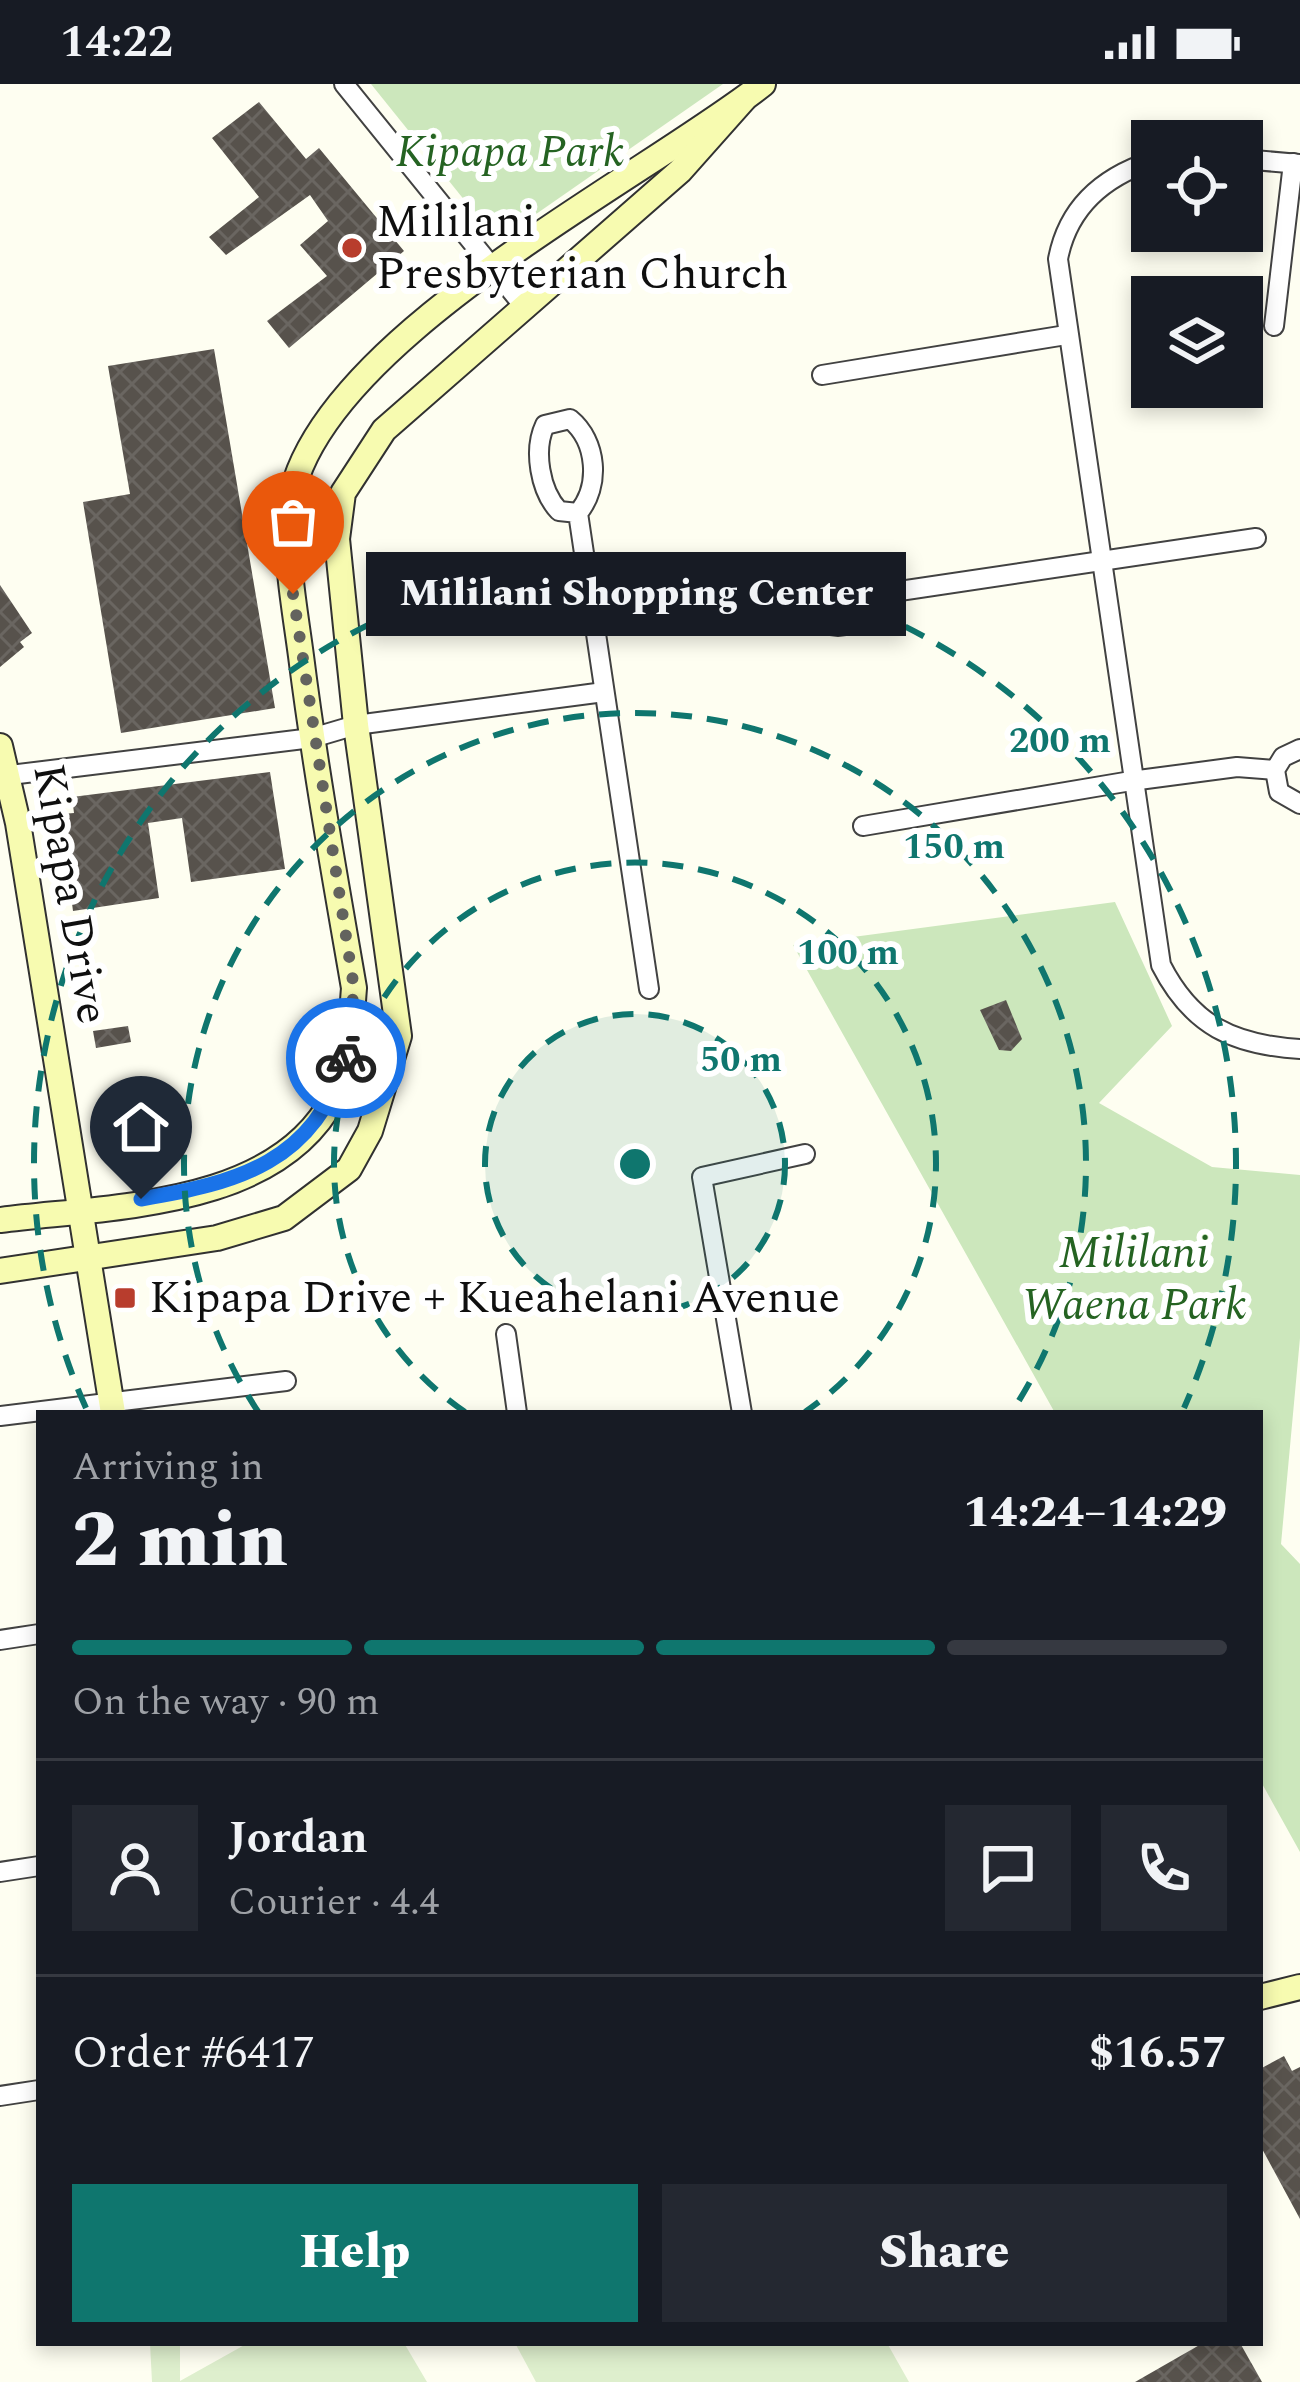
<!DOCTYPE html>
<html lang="en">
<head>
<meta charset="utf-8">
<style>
	body { margin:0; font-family:Spectral,serif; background:#242831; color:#f1f3f6; height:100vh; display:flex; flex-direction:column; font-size:45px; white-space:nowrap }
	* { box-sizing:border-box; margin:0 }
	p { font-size:39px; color:#9ea1a6 }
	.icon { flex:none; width:66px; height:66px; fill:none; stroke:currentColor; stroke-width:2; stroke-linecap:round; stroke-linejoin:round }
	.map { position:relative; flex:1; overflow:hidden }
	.details { position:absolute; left:36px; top:1326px; width:1227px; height:936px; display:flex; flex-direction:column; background:#171b24; border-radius:0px; box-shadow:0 6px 18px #0003 }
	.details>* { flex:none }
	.controls { position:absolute; left:1131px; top:36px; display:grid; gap:24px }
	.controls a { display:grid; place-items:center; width:132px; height:132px; border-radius:0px; background:#171b24; box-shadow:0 6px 18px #0003; font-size:60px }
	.pin { position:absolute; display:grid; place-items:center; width:102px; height:102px; color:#fff; margin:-123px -51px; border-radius:50% 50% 50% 0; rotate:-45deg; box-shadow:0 0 12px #0007 }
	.pin .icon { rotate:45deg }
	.courier { position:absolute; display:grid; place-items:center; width:120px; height:120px; margin:-60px; border:9px solid #1a73e8; border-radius:50%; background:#fff; color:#222; box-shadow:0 3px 15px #0007 }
	.bubble { position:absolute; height:84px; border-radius:0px; background:#171b24; box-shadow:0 6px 18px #0003; font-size:39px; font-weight:800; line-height:84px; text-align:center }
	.head em { font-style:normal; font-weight:800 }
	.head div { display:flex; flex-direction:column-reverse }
	.head { display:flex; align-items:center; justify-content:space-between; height:204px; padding:0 36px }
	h1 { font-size:78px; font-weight:800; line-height:90px }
	.bar { display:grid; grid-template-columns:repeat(4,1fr); gap:18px 12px; align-content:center; height:144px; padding:0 36px }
	.bar i { height:15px; border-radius:9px; background:#363941 }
	.bar .selected { background:#0f766e }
	.bar p { grid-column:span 4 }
	.line { display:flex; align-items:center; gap:30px; padding:0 36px; border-top:3px solid #363941 }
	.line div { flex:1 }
	.round { display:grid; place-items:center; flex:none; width:126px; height:126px; border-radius:0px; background:#242831 }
	.primary-button { display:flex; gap:24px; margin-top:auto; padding:24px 36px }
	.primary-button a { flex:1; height:138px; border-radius:0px; background:#0f766e; color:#fff; font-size:48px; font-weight:800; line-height:138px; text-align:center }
	.primary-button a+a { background:#242831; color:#f1f3f6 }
	.status { display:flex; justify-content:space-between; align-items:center; height:84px; padding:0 60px; background:#171b24; direction:ltr }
	.status svg { height:33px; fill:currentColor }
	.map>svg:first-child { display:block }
</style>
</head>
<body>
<div class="status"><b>14:22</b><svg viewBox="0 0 49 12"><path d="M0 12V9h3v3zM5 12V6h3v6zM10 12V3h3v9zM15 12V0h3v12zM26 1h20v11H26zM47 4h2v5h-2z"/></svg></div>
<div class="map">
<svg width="1300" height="2298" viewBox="0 0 1300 2298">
	<defs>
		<pattern id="building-cross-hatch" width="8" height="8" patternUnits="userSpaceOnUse" patternTransform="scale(3)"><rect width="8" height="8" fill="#57524c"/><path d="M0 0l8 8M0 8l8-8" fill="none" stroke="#6a6661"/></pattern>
	</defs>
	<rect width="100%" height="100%" fill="#fefef1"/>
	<g fill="#cce7bc">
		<path d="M371,0H723L516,144L486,143Z"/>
		<path d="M1115,818L1172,942L1099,1019L1212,1083L1300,1091V1254L1281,1460L1300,1480V1768L1260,1696V1329H1055L793,861Z"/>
	</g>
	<g fill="#deefcd">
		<path d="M150,2259H180V2297L248,2259H404L427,2298H152Z"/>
		<path d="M515,2259H887L909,2298H536Z"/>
	</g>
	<g fill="url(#building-cross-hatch)">
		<path d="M259,18L306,75L319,64L404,167L289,264L267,237L327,192L300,161L328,137L310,111L226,171L209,153L259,113L212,54Z"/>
		<path d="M214,265L275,624L121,649L83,418L130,410L108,282Z"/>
		<path d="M0,501L32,549L20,558L24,563L0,583Z"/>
		<path d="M270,688L285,785L191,798L182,734L148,739L159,814L73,827L68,789L53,791L48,755L66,752L62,730L74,729L72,713Z"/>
		<path d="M1006,916L1022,955L1011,967L999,966L980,926Z"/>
		<path d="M128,942L131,958L96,964L93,947Z"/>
		<path d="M1284,1972L1292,1987L1300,1983V2135L1260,2061V1985Z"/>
		<path d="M1203,2259H1240L1262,2298H1135Z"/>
	</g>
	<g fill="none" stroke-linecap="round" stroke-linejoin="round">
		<g stroke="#424242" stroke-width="22">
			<g id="street">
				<path d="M344,0L526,225"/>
				<path d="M1242,75L1300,80"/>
				<path d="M1152,77C1103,93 1068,123 1058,175L1161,881C1192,942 1234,961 1300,965"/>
				<path d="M1274,242L1293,79"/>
				<path d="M822,291L1066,251"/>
				<path d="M578,429L559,427C540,407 533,366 545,341L570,335C597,357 601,402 578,429L649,905"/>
				<circle cx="838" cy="514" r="28"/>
				<path d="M866,512L1256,454"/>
				<path d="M1300,665L1283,673L1275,686L1279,708L1300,720"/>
				<path d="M10,691L312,654L356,641L604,608"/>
				<path d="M863,742L1131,697L1237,683L1275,686"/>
				<path d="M506,1250L517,1329"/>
				<path d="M742,1329L702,1093L805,1070"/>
				<path d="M0,1332L286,1297"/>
				<path d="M0,1556L39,1550"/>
				<path d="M0,1788L39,1782"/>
				<path d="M0,2012L39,2006"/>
			</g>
		</g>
		<g stroke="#313131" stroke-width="28">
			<g id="secondary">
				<path d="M0,662L18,739L113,1329"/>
				<path d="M0,1136C108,1122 276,1125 334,1013C351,981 351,939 354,904C335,794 315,683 301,572C295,526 285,475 289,428C303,264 641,96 763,0"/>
				<path d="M0,1187L217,1154L284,1134L349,1085L370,1047L399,952L356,641L337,455L343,409L384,346L680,87L744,15"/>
				<path d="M1260,1913L1300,1903"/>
			</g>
		</g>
		<use href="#street" stroke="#fff" stroke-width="18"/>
		<use href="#secondary" stroke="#f7fbb0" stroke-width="24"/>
	</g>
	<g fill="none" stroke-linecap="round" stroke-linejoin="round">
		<path stroke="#63635e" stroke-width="12" stroke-dasharray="0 21.6" d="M293,510L354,904L346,974"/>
		<path stroke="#1a73e8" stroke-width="15" d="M141,1115C238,1099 315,1078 346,974"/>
	</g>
	<circle cx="635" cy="1080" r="150" fill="#0f766e" fill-opacity=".12"/>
	<g fill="none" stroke="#0f766e" stroke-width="6" stroke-dasharray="21 15">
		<circle cx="635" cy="1080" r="150"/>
		<path d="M465 1328A301 301 0 1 1 805 1328"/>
		<path d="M259 1329A451 451 0 1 1 1011 1329"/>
		<path d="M86 1324A601 601 0 1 1 1184 1324"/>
	</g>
	<g fill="#b83d2d" stroke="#fff" stroke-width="4.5">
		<circle cx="352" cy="164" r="12"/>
		<rect x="113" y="1202" width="24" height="24" rx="6"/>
	</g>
	<g text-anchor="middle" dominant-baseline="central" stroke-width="12" stroke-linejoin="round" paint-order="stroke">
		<g font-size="45" font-style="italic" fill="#256322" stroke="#fff">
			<text x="510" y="68">Kipapa Park</text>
			<text x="1134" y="1169">Mililani<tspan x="1134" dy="52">Waena Park</tspan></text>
		</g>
		<g font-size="45" fill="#0f0f0f" stroke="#fff" text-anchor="start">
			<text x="376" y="138">Mililani<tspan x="376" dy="52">Presbyterian Church</tspan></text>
			<text x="149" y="1214">Kipapa Drive + Kueahelani Avenue</text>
		</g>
		<g font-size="45" fill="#0f0f0f" stroke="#fff">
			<text transform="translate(70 810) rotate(80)">Kipapa Drive</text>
		</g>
	</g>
	<circle cx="635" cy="1080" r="18" fill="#0f766e" stroke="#fff" stroke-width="6"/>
	<g font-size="36" text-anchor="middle" font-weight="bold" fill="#0f766e" stroke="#fff" stroke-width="12" stroke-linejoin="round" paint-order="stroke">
		<text x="1060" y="668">200 m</text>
		<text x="954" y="774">150 m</text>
		<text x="848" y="880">100 m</text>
		<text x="741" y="987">50 m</text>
	</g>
</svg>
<div class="controls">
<a><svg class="icon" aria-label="locate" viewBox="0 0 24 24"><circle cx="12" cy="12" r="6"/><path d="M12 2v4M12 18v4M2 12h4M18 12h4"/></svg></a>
<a><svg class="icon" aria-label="layers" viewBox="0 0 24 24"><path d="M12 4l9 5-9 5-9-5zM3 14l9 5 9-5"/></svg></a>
</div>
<div class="pin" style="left:293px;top:510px;background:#ea580c"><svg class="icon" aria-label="bag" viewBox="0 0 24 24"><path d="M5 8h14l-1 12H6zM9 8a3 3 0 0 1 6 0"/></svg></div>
<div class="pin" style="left:141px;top:1115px;background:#1f2937"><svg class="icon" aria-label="home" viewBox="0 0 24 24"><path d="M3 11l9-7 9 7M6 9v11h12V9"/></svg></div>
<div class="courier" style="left:346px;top:974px"><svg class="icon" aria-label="bike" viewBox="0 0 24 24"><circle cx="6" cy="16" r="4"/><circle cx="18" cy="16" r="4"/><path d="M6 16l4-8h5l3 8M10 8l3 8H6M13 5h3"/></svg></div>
<div class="bubble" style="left:366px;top:468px;width:540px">Mililani Shopping Center</div>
<section class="details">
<div class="head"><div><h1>2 min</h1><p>Arriving in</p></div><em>14:24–14:29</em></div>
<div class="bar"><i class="selected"></i><i class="selected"></i><i class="selected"></i><i></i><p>On the way · 90 m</p></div>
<div class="line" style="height:216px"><a class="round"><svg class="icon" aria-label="person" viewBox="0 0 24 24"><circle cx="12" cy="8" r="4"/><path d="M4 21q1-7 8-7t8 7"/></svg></a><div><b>Jordan</b><p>Courier · 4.4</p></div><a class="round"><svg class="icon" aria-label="chat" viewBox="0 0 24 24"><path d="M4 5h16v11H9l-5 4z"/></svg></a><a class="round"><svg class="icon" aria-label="phone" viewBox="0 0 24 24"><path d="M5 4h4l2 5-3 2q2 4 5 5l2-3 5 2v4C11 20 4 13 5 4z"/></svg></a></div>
<div class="line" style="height:156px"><div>Order #6417</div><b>$16.57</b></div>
<div class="primary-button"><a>Help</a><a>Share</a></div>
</section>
</div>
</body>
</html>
